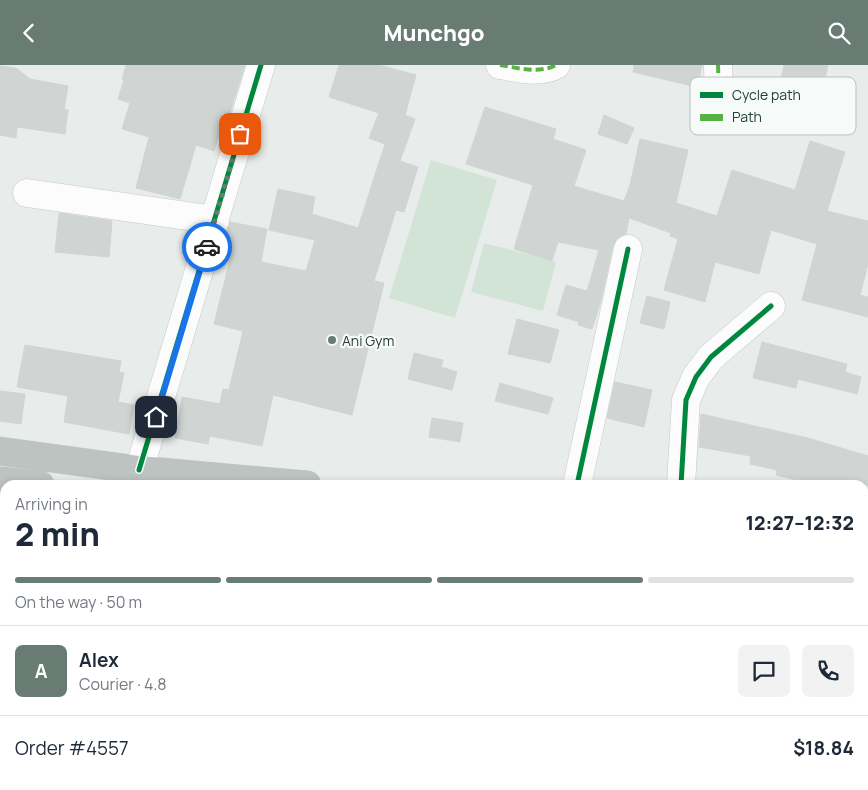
<!DOCTYPE html>
<html lang="en">
<head>
<meta charset="utf-8">
<style>
	body { margin:0; font-family:Manrope,sans-serif; background:#f2f2f3; color:#1f2937; height:100vh; display:flex; flex-direction:column; font-size:19px; white-space:nowrap }
	* { box-sizing:border-box; margin:0 }
	p { font-size:16px; color:#747a83 }
	.icon { flex:none; width:28px; height:28px; fill:none; stroke:currentColor; stroke-width:2; stroke-linecap:round; stroke-linejoin:round }
	.map { position:relative; flex:1; overflow:hidden }
	.side { position:absolute; left:0px; top:415px; width:869px; height:310px; display:flex; flex-direction:column; background:#fff; border-radius:15px 15px 0 0; box-shadow:0 2px 8px #0003 }
	.side>* { flex:none }
	.pin { position:absolute; display:grid; place-items:center; width:42px; height:42px; color:#fff; margin:-21px; border-radius:10px; box-shadow:0 2px 8px #0006 }
	.courier { position:absolute; display:grid; place-items:center; width:50px; height:50px; margin:-25px; border:4px solid #1a73e8; border-radius:50%; background:#fff; color:#222; box-shadow:0 1px 6px #0007 }
	.head em { font-style:normal; font-weight:800 }
	.head div { display:flex; flex-direction:column-reverse }
	.head { display:flex; align-items:center; justify-content:space-between; height:85px; padding:0 15px }
	h1 { font-size:32px; font-weight:800; line-height:38px }
	.bar { display:grid; grid-template-columns:repeat(4,1fr); gap:8px 5px; align-content:center; height:60px; padding:0 15px }
	.bar i { height:6px; border-radius:4px; background:#e0e1e3 }
	.bar .on { background:#697c74 }
	.bar p { grid-column:span 4 }
	.line { display:flex; align-items:center; gap:12px; padding:0 15px; border-top:1px solid #e0e1e3 }
	.line div { flex:1 }
	.round { display:grid; place-items:center; flex:none; width:52px; height:52px; border-radius:8px; background:#f2f2f3 }
	header { display:flex; justify-content:space-between; align-items:center; height:65px; padding:0 15px; background:#697c74; color:#fff; font-size:22px; font-weight:800 }
	.map>svg:first-child { display:block }
</style>
</head>
<body>
<header><svg class="icon" aria-label="back" viewBox="0 0 24 24"><path d="M15 5l-7 7 7 7"/></svg>Munchgo<svg class="icon" aria-label="search" viewBox="0 0 24 24"><circle cx="10" cy="10" r="6"/><path d="M15 15l6 6"/></svg></header>
<div class="map">
<svg width="868" height="725" viewBox="0 0 868 725">
	<rect width="100%" height="100%" fill="#e8ecea"/>
	<g fill="#d2e4d5">
		<path d="M431,95L497,115L455,253L389,233Z"/>
		<path d="M484,178L556,197L543,246L471,227Z"/>
	</g>
	<g fill="none" stroke-linecap="round" stroke-linejoin="round">
		<g stroke="#abd8d7" stroke-width="22">
			<path d="M0,674L5,676"/>
			<path d="M99,720L109,725"/>
		</g>
	</g>
	<g fill="#d0d5d3" stroke="#d0d5d2">
		<path d="M126,0H245L227,57L223,56L214,86L196,80L180,134L136,123L149,72L122,64L130,38L118,34L124,15L122,14Z"/>
		<path d="M339,0H379L416,10L405,50L415,54L400,96L418,102L404,147L396,145L374,216L384,218L352,350L273,330L262,381L210,371L208,379L175,373L182,332L220,339L223,324L229,325L243,266L214,259L231,191L221,188L230,157L267,164L261,197L306,206L315,175L269,165L278,124L315,132L312,149L358,163L385,79L369,73L379,48L329,32Z"/>
		<path d="M634,0H702L697,22L633,7Z"/>
		<path d="M784,0H828L823,23L811,21L809,34L778,28Z"/>
		<path d="M0,1L16,3L30,14L68,21L64,44L68,45L65,69L17,62L16,73L0,70Z"/>
		<path d="M485,42L556,64L553,74L586,85L574,121L624,136L630,120L640,74L688,85L676,138L717,151L732,105L795,125L810,76L845,87L827,146L868,156V199L860,230L868,232V252L802,235L817,179L771,165L759,209L715,197L705,237L664,225L678,174L670,171L671,168L629,153L626,169L617,173L613,181L600,239L592,264L578,260L579,257L557,250L566,220L587,226L599,185L558,177L552,196L514,184L533,120L466,99Z"/>
		<path d="M604,50L634,63L627,79L598,69Z"/>
		<path d="M59,148L112,156L109,192L55,187Z"/>
		<path d="M647,231L670,237L664,264L640,258Z"/>
		<path d="M517,254L559,265L550,298L508,289Z"/>
		<path d="M762,277L847,299L845,307L861,312L857,329L798,314L796,323L753,313Z"/>
		<path d="M25,280L121,296L119,307L124,308L118,337L134,340L129,369L64,357L68,331L17,322Z"/>
		<path d="M414,288L443,295L441,302L457,307L452,325L408,314Z"/>
		<path d="M615,317L652,325L644,362L607,353Z"/>
		<path d="M500,318L553,333L548,349L495,336Z"/>
		<path d="M0,326L25,329L21,359L0,356Z"/>
		<path d="M701,349L808,373L868,391V420H818L776,410L777,405L750,399L751,391L699,382Z"/>
		<path d="M432,353L463,358L460,377L429,372Z"/>
	</g>
	<g fill="none" stroke-linecap="round" stroke-linejoin="round">
		<g stroke="#c5c9c7" stroke-width="29">
			<g id="minor">
				<path d="M500,0C518,3 539,9 556,0"/>
				<path d="M718,0L719,38"/>
				<path d="M27,128L215,155"/>
				<path d="M139,405L261,0"/>
				<path d="M577,420L628,184"/>
				<path d="M681,420L686,335L696,312L711,292L771,241"/>
			</g>
		</g>
		<g stroke="#c3cac7" stroke-width="29">
			<g id="highway">
				<path d="M0,386L139,405L307,420"/>
				<path d="M0,416L40,420"/>
				<path d="M864,485L868,486"/>
				<path d="M864,520L868,521"/>
			</g>
		</g>
		<use href="#minor" stroke="#fcfcfc" stroke-width="28"/>
		<use href="#highway" stroke="#bcc3c0" stroke-width="28"/>
		<g stroke="#55b346" stroke-width="4" stroke-dasharray="8 4" stroke-linecap="butt">
			<path d="M500,0C518,3 539,9 556,0"/>
			<path d="M718,0L719,38"/>
		</g>
		<g stroke="#f6faf8" stroke-width="8">
			<g id="cycleway">
				<path d="M139,405L261,0"/>
				<path d="M577,420L628,184"/>
				<path d="M681,420L686,335L696,312L711,292L771,241"/>
			</g>
		</g>
		<use href="#cycleway" stroke="#00873e" stroke-width="5"/>
	</g>
	<g fill="none" stroke-linecap="round" stroke-linejoin="round">
		<path stroke="#697c74" stroke-width="5" stroke-dasharray="0 9" d="M207,182L240,69"/>
		<path stroke="#1a73e8" stroke-width="6" d="M156,352L207,182"/>
	</g>
	<circle fill="#697c74" stroke="#f6faf8" stroke-width="2" cx="332" cy="275" r="5"/>
	<g text-anchor="middle" dominant-baseline="central" stroke-width="4.5" stroke-linejoin="round" paint-order="stroke">
		<g font-size="14" fill="#253f34" stroke="#f6faf8" text-anchor="start">
			<text x="342" y="275">Ani Gym</text>
		</g>
	</g>
	<rect x="690" y="12" width="166" height="58" rx="8" fill="#f6faf8" stroke="#b7c2bd" stroke-width="1"/>
	<rect x="700" y="27" width="23" height="6" fill="#00873e"/>
	<rect x="700" y="49" width="23" height="7" fill="#55b346"/>
	<g font-size="14" fill="#253f34">
		<text x="732" y="35">Cycle path</text>
		<text x="732" y="57">Path</text>
	</g>
</svg>
<div class="pin" style="left:240px;top:69px;background:#ea580c"><svg class="icon" aria-label="bag" viewBox="0 0 24 24"><path d="M5 8h14l-1 12H6zM9 8a3 3 0 0 1 6 0"/></svg></div>
<div class="pin" style="left:156px;top:352px;background:#1f2937"><svg class="icon" aria-label="home" viewBox="0 0 24 24"><path d="M3 11l9-7 9 7M6 9v11h12V9"/></svg></div>
<div class="courier" style="left:207px;top:182px"><svg class="icon" aria-label="car" viewBox="0 0 24 24"><path d="M5 17H2v-5l4-1 3-4h7l3 4 3 1v5h-3M9 17h6M6 11h13"/><circle cx="7" cy="17" r="2"/><circle cx="17" cy="17" r="2"/></svg></div>
<section class="side">
<div class="head"><div><h1>2 min</h1><p>Arriving in</p></div><em>12:27–12:32</em></div>
<div class="bar"><i class="on"></i><i class="on"></i><i class="on"></i><i></i><p>On the way · 50 m</p></div>
<div class="line" style="height:90px"><b class="round" style="background:#697c74;color:#fff">A</b><div><b>Alex</b><p>Courier · 4.8</p></div><a class="round"><svg class="icon" aria-label="chat" viewBox="0 0 24 24"><path d="M4 5h16v11H9l-5 4z"/></svg></a><a class="round"><svg class="icon" aria-label="phone" viewBox="0 0 24 24"><path d="M5 4h4l2 5-3 2q2 4 5 5l2-3 5 2v4C11 20 4 13 5 4z"/></svg></a></div>
<div class="line" style="height:65px"><div>Order #4557</div><b>$18.84</b></div>
</section>
</div>
</body>
</html>
